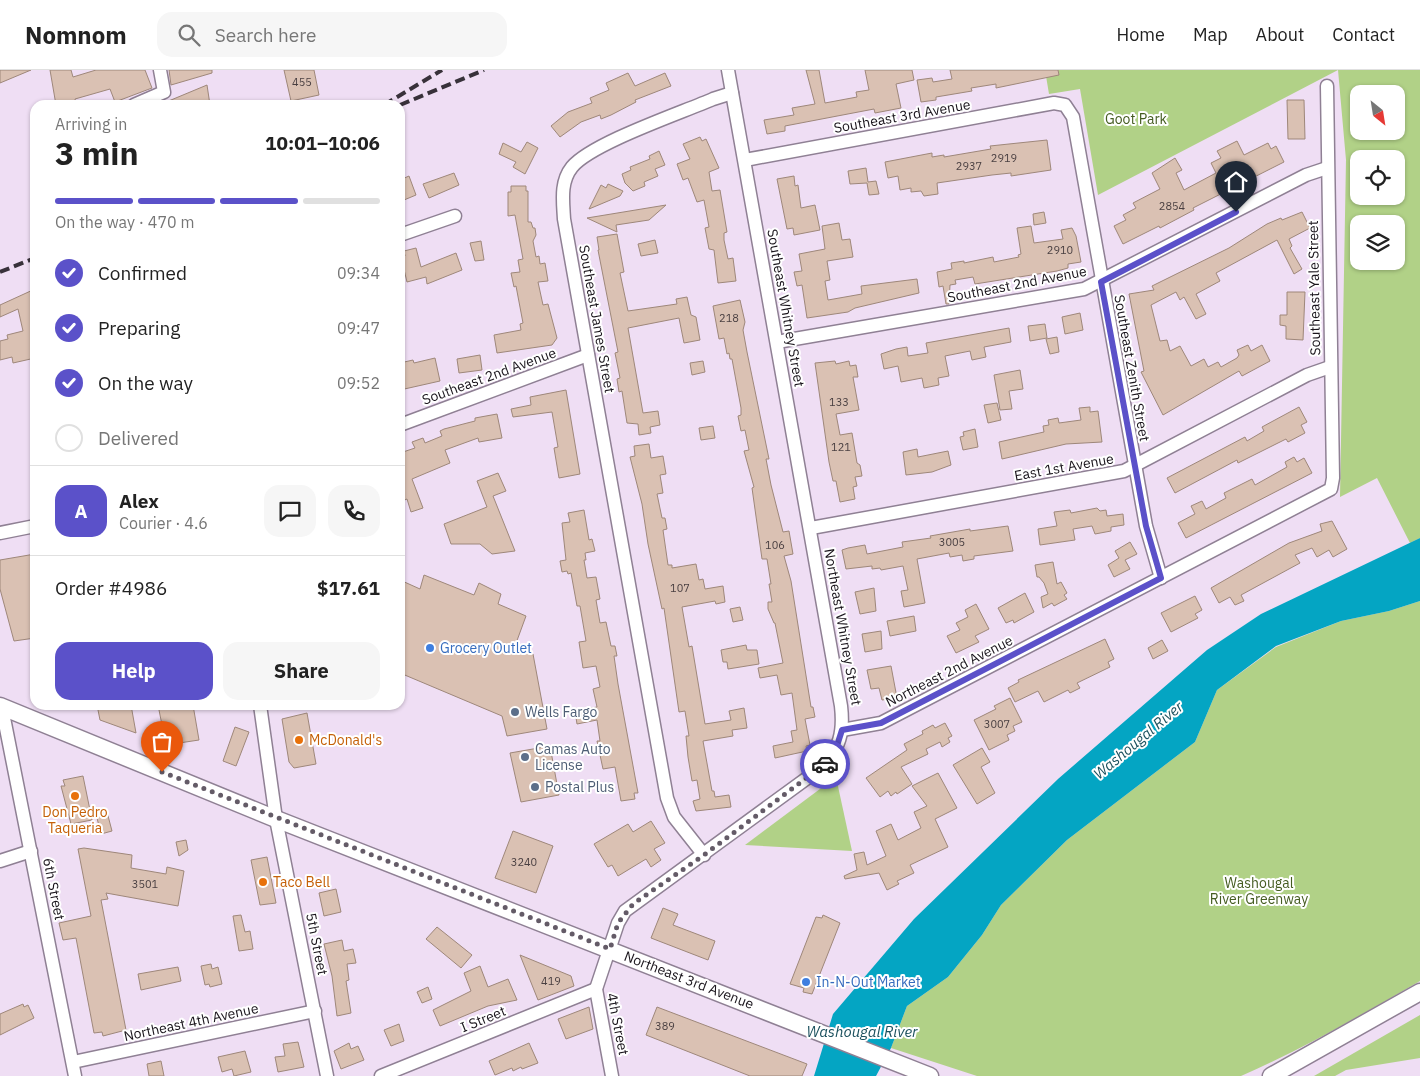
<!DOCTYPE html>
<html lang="en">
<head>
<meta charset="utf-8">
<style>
	body { margin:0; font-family:"IBM Plex Sans",sans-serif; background:#f6f6f6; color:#222; height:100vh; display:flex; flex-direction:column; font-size:19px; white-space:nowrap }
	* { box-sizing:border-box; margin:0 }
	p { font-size:16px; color:#767676 }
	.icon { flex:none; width:28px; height:28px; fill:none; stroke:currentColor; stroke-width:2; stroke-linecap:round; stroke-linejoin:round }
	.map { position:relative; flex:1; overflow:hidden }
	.details { position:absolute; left:30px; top:30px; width:375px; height:610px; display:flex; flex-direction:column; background:#fff; border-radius:15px; box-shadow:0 1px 4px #0004 }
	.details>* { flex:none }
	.needle { width:32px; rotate:150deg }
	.controls { position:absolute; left:1350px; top:15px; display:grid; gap:10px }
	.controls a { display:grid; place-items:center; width:55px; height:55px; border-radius:10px; background:#fff; box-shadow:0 1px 4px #0004; font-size:25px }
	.pin { position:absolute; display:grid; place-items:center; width:42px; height:42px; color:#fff; margin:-51px -21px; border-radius:50% 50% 50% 0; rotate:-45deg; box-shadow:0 0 5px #0007 }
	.pin .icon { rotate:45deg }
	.courier { position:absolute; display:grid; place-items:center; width:50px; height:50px; margin:-25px; border:4px solid #5b51c9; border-radius:50%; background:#fff; color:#222; box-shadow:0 1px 6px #0007 }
	.summary em { font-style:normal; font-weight:700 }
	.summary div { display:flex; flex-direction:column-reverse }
	.summary { display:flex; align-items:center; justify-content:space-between; height:85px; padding:0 25px }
	h1 { font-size:32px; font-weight:700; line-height:38px }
	.bar { display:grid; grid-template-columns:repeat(4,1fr); gap:8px 5px; align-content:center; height:60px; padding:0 25px }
	.bar i { height:6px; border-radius:4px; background:#e0e0e0 }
	.bar .on { background:#5b51c9 }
	.bar p { grid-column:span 4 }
	.line { display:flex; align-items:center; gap:12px; padding:0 25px; border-top:1px solid #e0e0e0 }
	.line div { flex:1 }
	.round { display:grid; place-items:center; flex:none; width:52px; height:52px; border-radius:15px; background:#f6f6f6 }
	ol { padding:0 25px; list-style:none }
	li { display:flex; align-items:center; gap:15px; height:55px }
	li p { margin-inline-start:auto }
	li .icon { padding:5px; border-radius:50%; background:#5b51c9; color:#fff; stroke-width:4 }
	li:last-child { color:#767676 }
	li i { width:28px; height:28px; border:2px solid #e0e0e0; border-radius:50% }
	.button { display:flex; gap:10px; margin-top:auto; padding:10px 25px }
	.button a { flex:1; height:58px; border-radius:15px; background:#5b51c9; color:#fff; font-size:20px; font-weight:700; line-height:58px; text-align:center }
	.button a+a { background:#f6f6f6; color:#222 }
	header { display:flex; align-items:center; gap:30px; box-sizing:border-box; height:70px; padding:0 25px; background:#fff; border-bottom:1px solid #e0e0e0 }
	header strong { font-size:24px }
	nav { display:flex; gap:28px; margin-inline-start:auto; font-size:18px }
	.search { width:350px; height:45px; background:#f6f6f6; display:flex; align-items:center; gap:12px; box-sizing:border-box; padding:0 18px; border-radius:15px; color:#767676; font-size:19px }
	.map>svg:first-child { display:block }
</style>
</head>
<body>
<header>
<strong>Nomnom</strong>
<div class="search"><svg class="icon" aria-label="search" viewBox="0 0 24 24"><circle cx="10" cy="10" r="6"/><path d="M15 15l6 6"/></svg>Search here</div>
<nav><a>Home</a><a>Map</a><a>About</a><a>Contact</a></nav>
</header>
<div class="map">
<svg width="1420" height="1006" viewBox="0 0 1420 1006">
	<rect width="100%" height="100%" fill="#efdef4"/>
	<g fill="#b1d187" fill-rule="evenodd">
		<path d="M1045,0H1420V468L1410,473L1377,408L1340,427L1346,90L1338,0L1098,125L1080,19L1049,24ZM1359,24H1396V61H1359ZM1359,89H1396V126H1359ZM1359,154H1396V191H1359Z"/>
		<path d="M1420,531V911C1361,945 1303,979 1241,1006H977L891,978L907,936L948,907L982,865L1001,835L1067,770L1195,672L1217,620L1276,577L1341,551L1389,541Z"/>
		<path d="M836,707L852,781L745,775Z"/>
		<path d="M1420,945V988L1346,1000L1335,1006H1314Z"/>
	</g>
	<path fill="#04a5c3" d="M1420,468V531L1389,541L1341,551L1276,576L1217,620L1195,672L1067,770L1001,835L982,865L948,907L907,936L891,978L876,1006H814L833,944L914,849L1058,709L1207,580L1261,544Z"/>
	<g fill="#dac1b3" stroke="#9e877a">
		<path d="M0,0H31L0,13Z"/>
		<path d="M50,0H71L73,7L96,0H145L152,18L115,32L110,19L75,29L76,35H56Z"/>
		<path d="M169,0H212V3L171,15Z"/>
		<path d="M284,0H314L319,25L291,31Z"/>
		<path d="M806,0H819L825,33L857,27L856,22L869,20L865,0H912L914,10L896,14L901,38L875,43L874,39L785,56V61L767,64L764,50L794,45L792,38L815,34Z"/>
		<path d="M950,0H1058L1059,5L996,18V14L971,18L972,21L936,27V30L921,32L917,10L932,8L933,12L952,9Z"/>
		<path d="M628,3L635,16L665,3L671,16L635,30L636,32L611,45L601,49L600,45L581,52L560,67L551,56L568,42L592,33L590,28L609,20L606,13Z"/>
		<path d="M207,15L210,35H159Z"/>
		<path d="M1287,30H1304L1305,69H1288Z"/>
		<path d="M700,67L702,71L706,69L719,98L709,102L712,121L720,120L727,162L724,163V170L728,189L733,188L736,211L718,213L714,180L709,179L705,158L709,157L704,130L697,132L688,108L683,110L677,94L690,89L683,74Z"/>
		<path d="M1047,70L1051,100L1011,106V103L992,105L937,113L938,124L924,126L921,121L911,122V118L900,120L898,106L888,108L885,92L932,83V87L944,85V87L991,79L990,76Z"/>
		<path d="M1237,71L1244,85L1268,73L1271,79L1276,76L1284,92L1193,138L1194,140L1160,158L1159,156L1123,174L1114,156L1126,150L1123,145L1136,138L1133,133L1160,119L1152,103L1175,88L1182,100L1176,103L1184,120L1216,103L1211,93L1221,88L1217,81Z"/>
		<path d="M527,72L538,78L525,104L513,97L516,92L499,84L503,73L521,82Z"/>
		<path d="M659,81L665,95L655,99L658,106L644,112L645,116L633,121L625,113L622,104L631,100L630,97L650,89L649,86Z"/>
		<path d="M866,98L868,112L876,111L879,124L869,125L867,113L850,114L848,101Z"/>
		<path d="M454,103L459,115L429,128L423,114Z"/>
		<path d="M409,106L416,125L404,130L400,120V110Z"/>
		<path d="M794,106L795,116L798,115L801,138L815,135L820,160L794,165L793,158L787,159L777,109Z"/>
		<path d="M608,114L623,121L620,126L589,139L601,115L606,118Z"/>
		<path d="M511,116H526V121H528V152H531L533,158H535L536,165L533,171L536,187L539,186L540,194L545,193L548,211L538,212L543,235L548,234L557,268L552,275L497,283L494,265L521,260L520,254L523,253L516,216L514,217L511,203L520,202L518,190L523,189L515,145L508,146V122H511Z"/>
		<path d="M666,135L649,150L616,155L617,162L587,148Z"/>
		<path d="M1044,142L1046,153L1034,155L1033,144Z"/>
		<path d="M1302,142L1310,158L1289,169L1292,176L1290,178L1302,199L1294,204L1277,170L1216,203L1220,211L1196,224L1206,244L1196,249L1184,227L1180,230L1176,222L1151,235L1160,271L1167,270L1170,281L1180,276L1191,296L1204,289L1208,297L1218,292L1221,297L1237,288L1239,285L1237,280L1248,275L1251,281L1262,275L1270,291L1242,306L1239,301L1163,345L1141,302L1144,301L1129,224L1154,220L1152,216L1229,178L1267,154L1281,148L1282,150Z"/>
		<path d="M839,153L842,170L850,169L853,187L827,191L830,210L825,211L828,230L862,224L861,216L917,209L919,223L855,238L848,242L807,248L802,215L797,216L794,202L802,201L799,184L825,179L822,156Z"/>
		<path d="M1031,156L1034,173L1063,169L1061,160L1072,158L1076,166L1081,192L1068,194V198L1057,201L975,214L973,207L955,210L956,214L950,215L949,234H946L943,216L939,217L937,202L952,199L951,193L964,191V193L993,187L994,192L1019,187L1018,185L1021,184L1017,158Z"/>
		<path d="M617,164L624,202L620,203L628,241L677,234L676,229L687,227L691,245L696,247L700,270L684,273L679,248L628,258L643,343L658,341L660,355L650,357L651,363L639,365L638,354L627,353L622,321L619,322L617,309L620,308L615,283L618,282L598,180H599L597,167Z"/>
		<path d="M655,170L658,183L641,186L638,174Z"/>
		<path d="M481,171L484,190L475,191L470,173Z"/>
		<path d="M416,178L421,197L456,183L462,200L427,214L426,207L407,212L401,187L405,186L404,181Z"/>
		<path d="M35,219V288L13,293L12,287L0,290V271L8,269L7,265L23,261L18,239L0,247V235Z"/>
		<path d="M1287,222H1305L1303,270L1286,269V256L1280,255V245H1287Z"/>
		<path d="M740,230L745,252L743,260L747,282L769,389H766L771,415L783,462L789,461L793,484L784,486L791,511L811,637H813L815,647L805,649L810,675L806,676L807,681L775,688L773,676L793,672L791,661L797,660L792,623L781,625L777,605L760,608L758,598L783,593L775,553H774L768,539V532H772L769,514H771L767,489H762L752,418L754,417L744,381L749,380L745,360L741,361L738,346L741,345V338L732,289H730L729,283L727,284L724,268L719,269L713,236Z"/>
		<path d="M1080,243L1083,260L1065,264L1062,247Z"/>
		<path d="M1045,254L1047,268L1030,271L1028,256Z"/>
		<path d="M1009,258L1011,272L984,277L986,287L972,290L970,281L945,286L949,306L938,308L939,315L924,318L922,308L901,312L898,296L884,299L881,284L896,279L907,277L908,286L928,283L926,273Z"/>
		<path d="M1057,267L1059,282L1050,284L1046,269Z"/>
		<path d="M480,285L482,300L459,303L457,289Z"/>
		<path d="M435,288L440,311L400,320V293L413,290L414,293Z"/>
		<path d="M703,291L705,302L692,305L690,293Z"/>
		<path d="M835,291L836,294L849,291L850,296L856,295L858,307H853L859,340L836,344L840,365L852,363L857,393L860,395L862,406L855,407L857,416L853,417L855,429L840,432L836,411H833L829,392L815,293Z"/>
		<path d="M1020,300L1023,319L1009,321L1012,339L1000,340L994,305Z"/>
		<path d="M566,320L580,404L559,408L554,378L558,377L552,342L513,347L511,339L531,335L530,327Z"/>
		<path d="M997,333L1001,350L988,353L984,335Z"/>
		<path d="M1090,337V342L1098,341L1102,372L1066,374L1002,389L999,372L1044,362L1043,356L1049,355L1048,350L1058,348L1059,353L1081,350L1079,338Z"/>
		<path d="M1299,337L1307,352L1301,355L1305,363L1288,372L1286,369L1238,393L1237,390L1175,423L1167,408L1245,367L1247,371L1264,361L1262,357Z"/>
		<path d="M497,344L502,368L479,372L478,368L445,380L450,393L412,409L423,438L411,442L407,429L400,432V383L415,378L412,372L423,368L425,373L442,366L440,361L444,359L475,351V348Z"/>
		<path d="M713,356L715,368L701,370L699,358Z"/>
		<path d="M975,359L978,377L963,380L960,367L964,366L963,362Z"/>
		<path d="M649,374L651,388L663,386L666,404L660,405L663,423L657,424L662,448H665L667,459L663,460L668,495H672V498L696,494L699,510L703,509L705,519L723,516L725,532L716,534L715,531L682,537L689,577L692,576L705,654L731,650L729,641L744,638L747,658L732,660L733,666L703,671L712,721H714L715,727L729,725L731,737L696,741L693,731L700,729L697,710L692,711L688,687L686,666H689L685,641L679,642L664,538L662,539L648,474L642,434L630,387L635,386L634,376Z"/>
		<path d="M917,379L918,387L948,381L951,395L932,402L906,405L903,382Z"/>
		<path d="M1294,387L1297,392L1304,388L1312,403L1186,468L1178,453L1195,444L1191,436L1202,431L1206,439L1226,428L1224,423L1252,409L1255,415L1287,397L1285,392Z"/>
		<path d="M498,403L506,421L493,426L515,481L492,484L480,474H451L444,454L487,437L477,411Z"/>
		<path d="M1097,438L1100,441L1106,440L1107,446L1123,444L1124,455L1111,457V461L1095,464L1092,456L1073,459L1075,470L1040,475L1038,459L1057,456L1054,442L1070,440L1071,443Z"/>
		<path d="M584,440L589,470L592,469L595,481L585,483L586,490H584L587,508L596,507L600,529L596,530L600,553L606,552L611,576H615L617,586H614L618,614L638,723H634L635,729L621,731L615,697L603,699L597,671H600L597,650L577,654L575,641L597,637L593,619L600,617L596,596L583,598L579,572L586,571L580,536H577L571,503L568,504L567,501L562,502L560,491L566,490L562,453L570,452L568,443Z"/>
		<path d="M1332,451L1347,479L1333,487L1329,480L1317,487L1312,478L1295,485L1300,493L1241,525L1244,531L1235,535L1230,527L1219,533L1211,518L1289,473L1322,461L1320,454Z"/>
		<path d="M1008,456L1013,481L974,486V489L963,491L962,485L950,487L949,483L917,489L925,533L904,537L901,521L908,520L903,496L881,500L880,498L872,499V496L846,499L842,480L848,478L865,475L867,484L903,477L902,472L931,468L930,466L970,459V461Z"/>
		<path d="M1130,472L1137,484L1125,490L1130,499L1114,507L1108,495L1119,488L1115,481Z"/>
		<path d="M35,484V568L14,571L0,519V490Z"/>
		<path d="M1053,492L1057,514L1061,512L1067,523L1064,525L1067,529L1054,536L1052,533L1043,538L1041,527L1048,524L1044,513L1039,507H1037L1035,495Z"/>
		<path d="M424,505L474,525L479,513L501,524L498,534L526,546L515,576L533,584L547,659L507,666L502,646L400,603V510L420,519Z"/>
		<path d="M874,518L876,541L860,544L855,522Z"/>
		<path d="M1025,523L1034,542L1014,553L1013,550L1006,553L998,538Z"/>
		<path d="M1195,526L1202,540L1195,544L1198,548L1171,562L1161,543Z"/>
		<path d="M976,534L989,559L975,566L979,572L956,583L947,566L960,560L956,553L968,547L965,540Z"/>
		<path d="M740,537L743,550L733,552L730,539Z"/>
		<path d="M914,546L916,561L890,566L887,551Z"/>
		<path d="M881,561L882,579L865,582L862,564Z"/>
		<path d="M1105,569L1114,589L1108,592L1110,597L1077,613L1080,618L1070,623L1068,620L1044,632L1038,621L1015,632L1008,618L1019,612L1018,610Z"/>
		<path d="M1162,570L1168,581L1153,589L1148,578Z"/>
		<path d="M746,575L747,580H757L759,594L728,599L727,592H723L721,580Z"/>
		<path d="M891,596L897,628L882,630L879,618L871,619L867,600Z"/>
		<path d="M1010,628L1022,652L1013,656L1015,661L1007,665L1009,670L989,680L974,650L996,639L994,636Z"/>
		<path d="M97,635H131L136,663L100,650Z"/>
		<path d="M158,635H193L199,670L166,675Z"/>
		<path d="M307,643L316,694L294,698L289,692L282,649Z"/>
		<path d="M945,653L952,666L948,668L950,672L942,677L940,672L926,679L928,684L901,697L912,714L897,724L896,722L891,726L888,721L880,727L866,708L907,680L904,674L923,664L922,661L933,655L935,658Z"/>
		<path d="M235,657L249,662L236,696L223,691Z"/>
		<path d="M550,676L559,725L521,732L510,683Z"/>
		<path d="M982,678L990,692L981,697L995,723L977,734L953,695Z"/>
		<path d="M938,703L957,738L935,749L948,777L910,795L914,803L897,811L899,814L887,820L879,803L845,809L844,806L857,800L854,784L864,782L867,795L886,786L876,761L891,754L898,770L921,758L914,742L927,736L912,716Z"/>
		<path d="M83,706L92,750L71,754L61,716H65L63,710Z"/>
		<path d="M107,742L112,761L101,764L96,744Z"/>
		<path d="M651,751L665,773L654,779L661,790L651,797L646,789L618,806L612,795L608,797L594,774L628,754L633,762Z"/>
		<path d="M513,761L553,776L536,823L495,808Z"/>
		<path d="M186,770L188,780L179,786L176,772Z"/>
		<path d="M84,778L132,785L131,798L166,804L167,797L184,801L178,836L106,823L108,829L101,830L126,960L103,966L102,962L94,963L76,868L63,870L59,853L91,846L78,779Z"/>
		<path d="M267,787L276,833L260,835L251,790Z"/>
		<path d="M336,819L341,842L324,846L319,823Z"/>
		<path d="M663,838L678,844L673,855L715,871L708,890L651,868Z"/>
		<path d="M241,845L245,862L250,861L253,879L239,881L233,846Z"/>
		<path d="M823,845L840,853L812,924L803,922L804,918L790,914L816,847L822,848Z"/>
		<path d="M437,857L472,885L461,898L426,869Z"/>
		<path d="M342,870L344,881L353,879L356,893L347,894L349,910L346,911L351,943L337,946L332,906L324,874Z"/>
		<path d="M520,885L571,906L574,916L538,930Z"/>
		<path d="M211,894L212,899L218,897L222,914L210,917L209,914L205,915L201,896Z"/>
		<path d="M480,896L488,917L508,909L517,930L488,936L440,956L433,940L471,921L464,903Z"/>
		<path d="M178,897L181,911L141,920L138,904Z"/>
		<path d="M428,917L432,929L422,933L417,922Z"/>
		<path d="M23,934L24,937L28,935L34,948L0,965V944Z"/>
		<path d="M589,937L593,959L566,969L558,949Z"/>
		<path d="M657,937L807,994L802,1006H750L646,965Z"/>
		<path d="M399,954L404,971L391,976L384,960Z"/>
		<path d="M298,972L304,997L278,1002L275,987L285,986L283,974Z"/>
		<path d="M349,973L351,979L358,976L364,990L341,999L334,981Z"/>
		<path d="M529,973L538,993L522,999L521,997L513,1001L512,998L495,1005L489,991Z"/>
		<path d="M245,981L251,1002L234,1006L232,999L222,1002L218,987Z"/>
		<path d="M161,991L164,1006H149L147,994Z"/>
	</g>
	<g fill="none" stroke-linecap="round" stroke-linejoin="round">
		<g stroke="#8f8094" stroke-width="15">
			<g id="minor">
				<path d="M134,35L164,22L160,0"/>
				<path d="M745,90L1054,33L1065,35L1073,47L1146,456L1161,508"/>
				<path d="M400,165L455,146"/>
				<path d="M777,272L1084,219L1306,105L1327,98"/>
				<path d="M400,355L588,285"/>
				<path d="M811,458L1124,401L1307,305L1330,297"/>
				<path d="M0,463L35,456"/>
				<path d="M260,635L276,749L327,1006"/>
				<path d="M2,638L75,1006"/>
				<path d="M842,660L881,653L1331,419L1333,408L1327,16"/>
				<path d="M704,785L674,747L667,728L564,149C563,131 560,112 572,97C592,73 681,43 713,29L732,23"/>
				<path d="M0,791L31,781"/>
				<path d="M73,992L315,941"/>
				<path d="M381,1006L596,919"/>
				<path d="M612,1006L596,919L618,853L625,841L821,698C840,679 844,662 841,636L728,0"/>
			</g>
		</g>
		<g stroke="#8f8094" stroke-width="19">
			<g id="major">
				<path d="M0,636L276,749L930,1006"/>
				<path d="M1271,1006L1420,922"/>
			</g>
		</g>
		<use href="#minor" stroke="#fff" stroke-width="12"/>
		<use href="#major" stroke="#fff" stroke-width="16"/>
		<g stroke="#38313a" stroke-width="4" stroke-dasharray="10 5" stroke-linecap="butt">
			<path d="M384,35L442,0"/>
			<path d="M400,35L484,0"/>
			<path d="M0,202L35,188"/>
		</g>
	</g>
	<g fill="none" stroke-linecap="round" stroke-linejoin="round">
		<path stroke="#645b67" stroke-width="5" stroke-dasharray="0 9" d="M162,702L610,879L618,853L633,834L704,785L825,694"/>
		<path stroke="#5b51c9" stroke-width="6" d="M825,694L834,685L842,660L881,653L1161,508L1146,456L1101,212L1236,142"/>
	</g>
	<g fill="#3f7fe0" stroke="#fff" stroke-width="2">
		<circle cx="430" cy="578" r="5"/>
		<circle cx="806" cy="912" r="5"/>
	</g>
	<g fill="#5c6f8a" stroke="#fff" stroke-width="2">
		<circle cx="515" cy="642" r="5"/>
		<circle cx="525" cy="687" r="5"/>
		<circle cx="535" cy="717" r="5"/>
	</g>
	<g fill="#e8710a" stroke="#fff" stroke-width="2">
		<circle cx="299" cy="670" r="5"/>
		<circle cx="75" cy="726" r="5"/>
		<circle cx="263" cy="812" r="5"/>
	</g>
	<g text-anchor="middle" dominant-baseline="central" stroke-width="4" stroke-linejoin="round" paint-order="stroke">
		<g font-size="11" fill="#493f41">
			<text x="302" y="12">455</text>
			<text x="1004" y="88">2919</text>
			<text x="969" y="96">2937</text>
			<text x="1172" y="136">2854</text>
			<text x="1060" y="180">2910</text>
			<text x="729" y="248">218</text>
			<text x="839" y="332">133</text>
			<text x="841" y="377">121</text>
			<text x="952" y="472">3005</text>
			<text x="775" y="475">106</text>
			<text x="680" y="518">107</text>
			<text x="997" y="654">3007</text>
			<text x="524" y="792">3240</text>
			<text x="145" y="814">3501</text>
			<text x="551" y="911">419</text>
			<text x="665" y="956">389</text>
		</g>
		<g font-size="14" fill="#19141b" stroke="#fff">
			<text transform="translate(902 46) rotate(-10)">Southeast 3rd Avenue</text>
			<text transform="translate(1017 214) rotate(-11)">Southeast 2nd Avenue</text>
			<text transform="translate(1314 218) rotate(-91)">Southeast Yale Street</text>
			<text transform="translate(786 238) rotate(80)">Southeast Whitney Street</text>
			<text transform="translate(597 249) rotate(80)">Southeast James Street</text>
			<text transform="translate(1132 298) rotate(80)">Southeast Zenith Street</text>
			<text transform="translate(489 306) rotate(-20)">Southeast 2nd Avenue</text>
			<text transform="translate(1064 397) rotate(-10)">East 1st Avenue</text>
			<text transform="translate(843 557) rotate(80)">Northeast Whitney Street</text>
			<text transform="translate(949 601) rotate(-27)">Northeast 2nd Avenue</text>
			<text transform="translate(54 819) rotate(79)">6th Street</text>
			<text transform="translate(317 874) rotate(79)">5th Street</text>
			<text transform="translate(689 910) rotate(21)">Northeast 3rd Avenue</text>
			<text transform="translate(483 949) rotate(-22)">I Street</text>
			<text transform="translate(191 952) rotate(-12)">Northeast 4th Avenue</text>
			<text transform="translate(618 954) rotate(79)">4th Street</text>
		</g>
		<g font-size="14" fill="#455c21" stroke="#fff">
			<text x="1136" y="49">Goot Park</text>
			<text x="1259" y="813">Washougal<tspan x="1259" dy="16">River Greenway</tspan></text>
		</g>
		<g font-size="14" fill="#366cbe" stroke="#fff" text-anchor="start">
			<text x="440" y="578">Grocery Outlet</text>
			<text x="816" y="912">In-N-Out Market</text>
		</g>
		<g font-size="14" fill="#4e5e75" stroke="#fff" text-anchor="start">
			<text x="525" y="642">Wells Fargo</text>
			<text x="535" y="679">Camas Auto<tspan x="535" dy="16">License</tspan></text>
			<text x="545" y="717">Postal Plus</text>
		</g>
		<g font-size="14" fill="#c56008" stroke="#fff" text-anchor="start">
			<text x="309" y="670">McDonald's</text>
			<text x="75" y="742" text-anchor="middle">Don Pedro<tspan x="75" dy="16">Taqueria</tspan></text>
			<text x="273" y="812">Taco Bell</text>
		</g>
		<g font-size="15" font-style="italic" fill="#1c515e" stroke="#fff">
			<text transform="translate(1138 670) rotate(-40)">Washougal River</text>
			<text x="862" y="961">Washougal River</text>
		</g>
	</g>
</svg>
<div class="controls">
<a><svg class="needle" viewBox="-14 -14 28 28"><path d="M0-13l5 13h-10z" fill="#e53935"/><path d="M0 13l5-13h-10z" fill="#767676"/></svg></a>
<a><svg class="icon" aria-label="locate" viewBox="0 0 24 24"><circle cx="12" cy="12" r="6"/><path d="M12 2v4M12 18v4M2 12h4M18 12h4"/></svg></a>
<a><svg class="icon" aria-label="layers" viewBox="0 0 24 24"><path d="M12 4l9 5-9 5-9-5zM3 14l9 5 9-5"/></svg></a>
</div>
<div class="pin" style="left:162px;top:702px;background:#ea580c"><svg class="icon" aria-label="bag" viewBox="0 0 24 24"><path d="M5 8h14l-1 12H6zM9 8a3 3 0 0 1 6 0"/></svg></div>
<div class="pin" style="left:1236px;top:142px;background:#1f2937"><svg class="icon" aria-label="home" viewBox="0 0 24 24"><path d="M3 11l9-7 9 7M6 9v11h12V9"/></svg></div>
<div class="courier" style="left:825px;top:694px"><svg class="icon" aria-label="car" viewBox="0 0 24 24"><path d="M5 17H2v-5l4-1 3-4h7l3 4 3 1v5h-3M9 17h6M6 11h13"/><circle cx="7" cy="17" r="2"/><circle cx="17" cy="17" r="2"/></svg></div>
<section class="details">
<div class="summary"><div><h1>3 min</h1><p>Arriving in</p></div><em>10:01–10:06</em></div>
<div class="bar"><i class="on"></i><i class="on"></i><i class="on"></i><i></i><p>On the way · 470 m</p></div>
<ol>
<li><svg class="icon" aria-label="check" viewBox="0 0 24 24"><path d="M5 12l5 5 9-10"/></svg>Confirmed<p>09:34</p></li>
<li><svg class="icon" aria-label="check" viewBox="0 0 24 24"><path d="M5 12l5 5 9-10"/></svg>Preparing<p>09:47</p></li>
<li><svg class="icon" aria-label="check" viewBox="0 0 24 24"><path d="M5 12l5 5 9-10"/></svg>On the way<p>09:52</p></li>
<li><i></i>Delivered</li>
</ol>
<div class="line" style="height:90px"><b class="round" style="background:#5b51c9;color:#fff">A</b><div><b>Alex</b><p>Courier · 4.6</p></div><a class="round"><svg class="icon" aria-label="chat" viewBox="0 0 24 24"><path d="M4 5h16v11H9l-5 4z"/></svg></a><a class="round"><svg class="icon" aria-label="phone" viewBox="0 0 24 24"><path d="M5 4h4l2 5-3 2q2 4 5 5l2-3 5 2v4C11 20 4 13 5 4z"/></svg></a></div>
<div class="line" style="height:65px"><div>Order #4986</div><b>$17.61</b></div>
<div class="button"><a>Help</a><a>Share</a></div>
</section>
</div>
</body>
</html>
